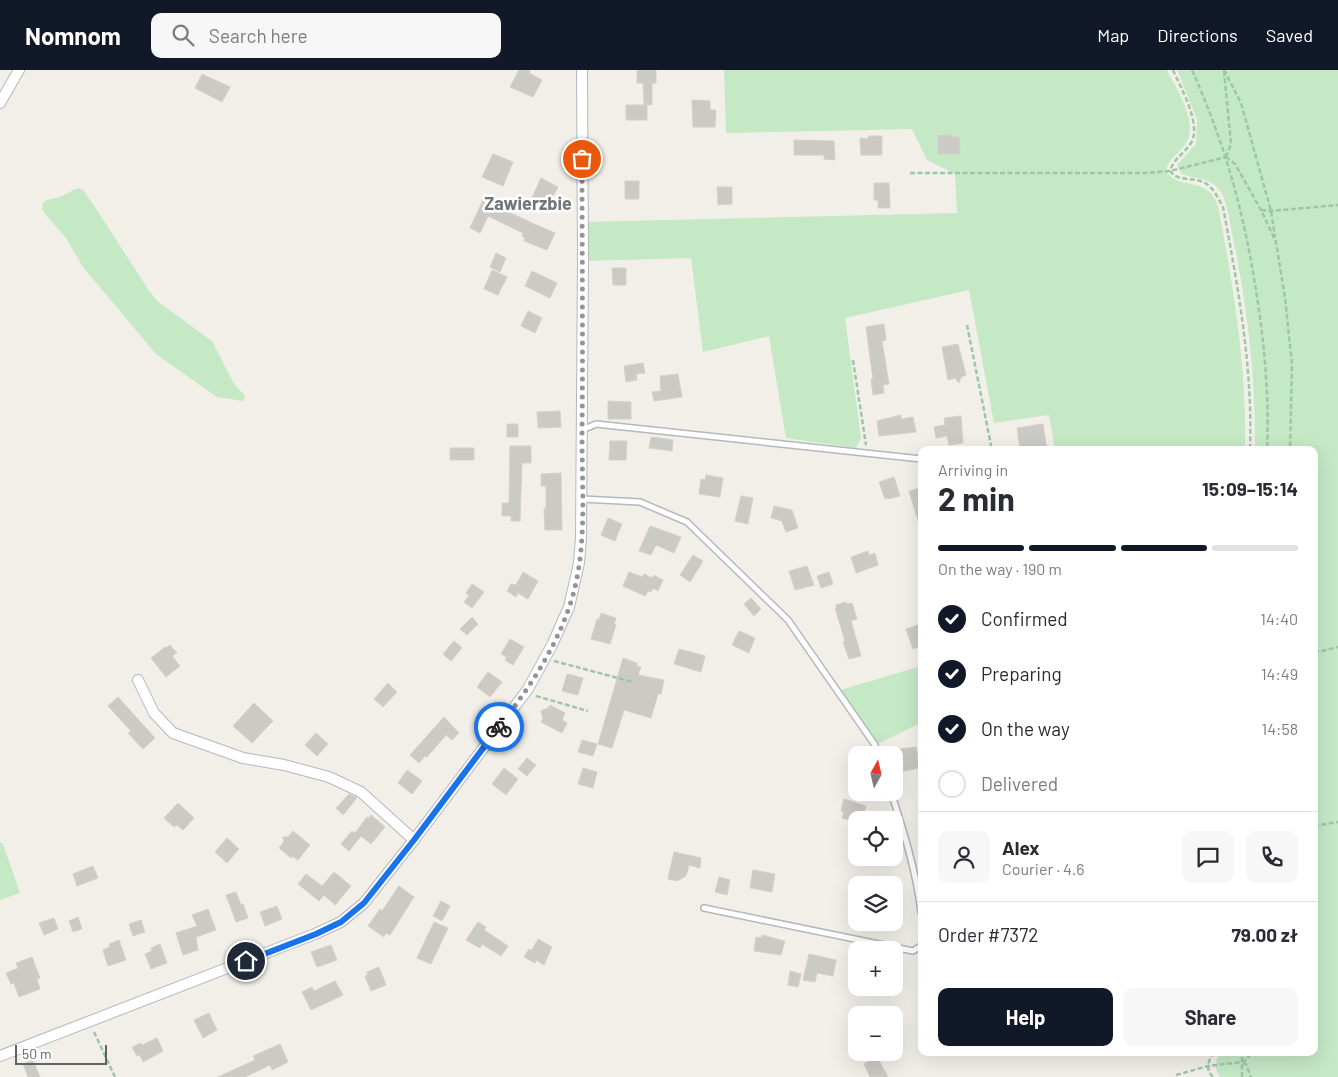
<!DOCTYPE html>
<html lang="en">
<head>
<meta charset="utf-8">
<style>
	body { margin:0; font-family:Barlow,sans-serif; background:#f7f7f7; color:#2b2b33; height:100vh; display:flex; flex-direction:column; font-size:19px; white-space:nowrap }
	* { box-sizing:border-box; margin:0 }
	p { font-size:16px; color:#7c7c81 }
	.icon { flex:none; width:28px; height:28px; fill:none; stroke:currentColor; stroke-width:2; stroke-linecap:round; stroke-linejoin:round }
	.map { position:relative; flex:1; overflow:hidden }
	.panel { position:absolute; left:918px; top:376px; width:400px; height:610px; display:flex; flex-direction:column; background:#fff; border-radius:10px; box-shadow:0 5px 20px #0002 }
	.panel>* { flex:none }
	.needle { width:32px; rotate:8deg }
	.fabs { position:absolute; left:848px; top:676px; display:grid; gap:10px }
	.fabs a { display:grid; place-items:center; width:55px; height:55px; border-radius:10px; background:#fff; box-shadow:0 5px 20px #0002; font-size:25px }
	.scale { position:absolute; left:15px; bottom:12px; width:92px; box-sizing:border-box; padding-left:5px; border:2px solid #5f6368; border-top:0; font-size:14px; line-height:18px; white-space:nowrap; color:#5f6368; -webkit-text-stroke:4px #fff; paint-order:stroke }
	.pin { position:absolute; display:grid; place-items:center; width:42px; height:42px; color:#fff; margin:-21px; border:2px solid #fff; border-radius:50%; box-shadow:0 1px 5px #0007 }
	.courier { position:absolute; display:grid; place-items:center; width:50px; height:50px; margin:-25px; border:4px solid #1a73e8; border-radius:50%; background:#fff; color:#222; box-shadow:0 1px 6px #0007 }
	.overview em { font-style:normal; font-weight:700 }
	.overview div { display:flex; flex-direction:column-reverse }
	.overview { display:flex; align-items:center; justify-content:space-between; height:85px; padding:0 20px }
	h1 { font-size:32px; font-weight:700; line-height:38px }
	.bar { display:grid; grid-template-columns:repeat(4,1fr); gap:8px 5px; align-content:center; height:60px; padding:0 20px }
	.bar i { height:6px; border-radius:4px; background:#e1e1e2 }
	.bar .selected { background:#111827 }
	.bar p { grid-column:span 4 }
	.line { display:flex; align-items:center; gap:12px; padding:0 20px; border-top:1px solid #e1e1e2 }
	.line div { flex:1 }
	.round { display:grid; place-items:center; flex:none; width:52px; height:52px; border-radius:10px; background:#f7f7f7 }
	ol { padding:0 20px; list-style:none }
	li { display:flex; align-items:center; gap:15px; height:55px }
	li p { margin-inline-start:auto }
	li .icon { padding:5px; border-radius:50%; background:#111827; color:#fff; stroke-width:4 }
	li:last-child { color:#7c7c81 }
	li i { width:28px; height:28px; border:2px solid #e1e1e2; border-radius:50% }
	.action { display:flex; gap:10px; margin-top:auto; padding:10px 20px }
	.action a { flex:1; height:58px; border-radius:10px; background:#111827; color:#fff; font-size:20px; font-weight:700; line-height:58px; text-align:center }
	.action a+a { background:#f7f7f7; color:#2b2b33 }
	header { display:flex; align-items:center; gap:30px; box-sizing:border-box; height:70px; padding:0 25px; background:#111827; color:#fff }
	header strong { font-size:24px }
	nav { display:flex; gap:28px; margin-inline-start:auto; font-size:18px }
	.search { width:350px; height:45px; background:#f7f7f7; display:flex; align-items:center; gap:12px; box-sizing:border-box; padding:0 18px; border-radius:10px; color:#7c7c81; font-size:19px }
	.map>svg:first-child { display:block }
</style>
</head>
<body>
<header>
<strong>Nomnom</strong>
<div class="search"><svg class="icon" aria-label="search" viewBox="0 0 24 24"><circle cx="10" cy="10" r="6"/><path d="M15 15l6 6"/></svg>Search here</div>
<nav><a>Map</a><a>Directions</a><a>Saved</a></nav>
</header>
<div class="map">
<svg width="1338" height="1007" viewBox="0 0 1338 1007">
	<rect width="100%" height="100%" fill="#f1efe8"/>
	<g fill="#c5e8c5">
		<path d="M724,0H1167C1177,21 1201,55 1184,76C1177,85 1168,89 1166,101C1177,119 1200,108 1213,126C1216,130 1218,136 1219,141C1234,220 1247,300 1245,380H1055L1049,345L994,353L969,220L845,248L861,368L856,378L786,368L769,266L703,282L691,188L583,191V152L957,143L955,104L927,90L912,59L726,63Z"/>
		<path d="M1177,0H1338V1007H1220C1214,999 1215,991 1220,983L1314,982V380H1255C1256,307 1247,234 1232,163C1230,151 1226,128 1219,119C1207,106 1194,110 1181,103L1177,95L1196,74L1197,49Z"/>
		<path d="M78,118L83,120L101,146L147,218L157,231L212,271L234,314L245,326L243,331L217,327L156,284L83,197L66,168L45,144L42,139L43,133L47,130L60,127Z"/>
		<path d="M921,596V653L875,675L837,621Z"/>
		<path d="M0,772L3,774L20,823L0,830Z"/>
	</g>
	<g fill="#cccac5" stroke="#d6d1c6">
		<path d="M519,0H530L529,3L542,10L533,27L510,17Z"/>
		<path d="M637,0H656V13H652V35H644L643,13H637Z"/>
		<path d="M202,4L230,17L222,32L195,18Z"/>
		<path d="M692,30L710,31V40H716L715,57H693Z"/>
		<rect x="626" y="35" width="21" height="15"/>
		<path d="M938,65H951L952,67H959L960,84H938Z"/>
		<path d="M868,66H882V85H861L860,68L868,69Z"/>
		<path d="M794,70L834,71L835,90L824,89V85H794Z"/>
		<path d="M493,84L513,92L503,116L482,107Z"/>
		<path d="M541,108L558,117L548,136L532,128Z"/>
		<rect x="625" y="111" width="14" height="18"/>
		<path d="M874,113H889L890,138H878V130H874Z"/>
		<path d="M717,117H732V134L718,135Z"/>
		<path d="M483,130L532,153L555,163L547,180L524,171L525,168L522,166L523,163L488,146L480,163L470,158Z"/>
		<path d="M496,183L506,188L500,202L490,197Z"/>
		<path d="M612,198H626V215H613Z"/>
		<path d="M492,200L507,207L498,225L484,219Z"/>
		<path d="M532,201L557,213L550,228L525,216Z"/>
		<path d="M528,241L542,248L535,263L521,256Z"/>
		<path d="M884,254L886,270L882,271L889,314L883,315L884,323L873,325L871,309H873L866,257Z"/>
		<path d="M958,274L966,305L961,307L959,313L955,308L948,310L942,277Z"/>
		<path d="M643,293L645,303L636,304L637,310L626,312L624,296Z"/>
		<path d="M678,304L682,327L654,331L652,322L661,321L660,306Z"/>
		<path d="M608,331L631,332V349H608Z"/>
		<path d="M560,341L561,357L538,358L537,342Z"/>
		<path d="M901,345V349L913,347L916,362L879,366L877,351Z"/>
		<path d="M961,346L963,373L949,375L947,366L936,368L934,357L945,355L944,348Z"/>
		<rect x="507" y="354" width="11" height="13"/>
		<path d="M1043,354L1047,380H1035L1034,377L1020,379L1017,358Z"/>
		<path d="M651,367L673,370L672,381L649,378Z"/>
		<path d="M610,371H627L626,390H609Z"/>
		<path d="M510,376H531V393H522L520,451H511V446H502V433H509Z"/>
		<rect x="450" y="378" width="24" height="12"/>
		<path d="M561,403L562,460H545L544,439H546V416H541V404Z"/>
		<path d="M706,405L723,408L720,427L699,424L701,409L705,410Z"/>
		<path d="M894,407L900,426L889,429L888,428L885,429L879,412Z"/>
		<path d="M921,418V453L919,454L909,421Z"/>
		<path d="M741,426L753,428L748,454L735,451Z"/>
		<path d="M774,436L792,440L798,458L786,462L782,451L771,448Z"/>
		<path d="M608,448L622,454L615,471L601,465Z"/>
		<path d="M650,456L681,467L674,483L656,475L651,485L639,481Z"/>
		<path d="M868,481L869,485L875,483L878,495L856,503L851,487Z"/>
		<path d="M693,485L703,491L690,512L680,505Z"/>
		<path d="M807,496L814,515L795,520L789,501Z"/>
		<path d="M523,502L538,511L528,529L518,523L516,527L507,521L511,514L516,515Z"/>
		<path d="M629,502L643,507L644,504L652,508L654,505L663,510L658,521L653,518L651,522L648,521L645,526L623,516Z"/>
		<path d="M829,502L833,514L821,518L817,506Z"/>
		<path d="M472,514L484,522L472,538L464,532L469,526L466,523Z"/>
		<path d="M751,528L761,539L754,546L744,534Z"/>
		<path d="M846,532L847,534L852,533L857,549L851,551L861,586L849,589L843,572L845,571L835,538H837L836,535Z"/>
		<path d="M601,543L616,548L614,554L616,555L610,574L591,569L597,549L599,550Z"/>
		<path d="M472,547L478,554L467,565L460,559Z"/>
		<path d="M921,554V576L913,579L906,559Z"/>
		<path d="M739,561L755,568L749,583L732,575Z"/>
		<path d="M510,569L524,577L513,595L505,590L507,587L501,584Z"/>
		<path d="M454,571L462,578L451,591L443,584Z"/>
		<path d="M170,575L177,583L172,586L180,596L166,607L151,588L165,577L166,578Z"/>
		<path d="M679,579L705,586L701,602L674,594Z"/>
		<path d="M623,588L637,593V596L641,597L638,605L664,610L661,624H658L651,648L624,640L612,678L598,674Z"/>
		<path d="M488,602L502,612L490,627L477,617Z"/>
		<path d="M567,604L583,608L578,625L562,621Z"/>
		<path d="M388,613L397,622L383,637L374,629Z"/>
		<path d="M118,627L155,668L143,679L128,663L131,661L108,636Z"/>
		<path d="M254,633L273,651L252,673L233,656Z"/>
		<path d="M550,635L565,643L562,650L567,653L562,663L541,652L543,648L541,641L548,638Z"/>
		<path d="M444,647L459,663L452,670L446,665L427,687L425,686L419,693L410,685Z"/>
		<path d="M316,663L328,674L317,686L305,675Z"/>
		<path d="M582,670L597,674L593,686L578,682Z"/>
		<path d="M916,677L920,698L903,701L900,679Z"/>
		<path d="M527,688L536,695L527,706L518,699Z"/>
		<path d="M504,698L518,709L506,725L492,714Z"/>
		<path d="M583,698L597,702L593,718L578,714Z"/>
		<path d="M407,700L422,711L412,724L398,713Z"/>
		<path d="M349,724L357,728L343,745L336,738Z"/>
		<path d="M844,729L866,736L862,750H856V752L842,748L844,742L841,741Z"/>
		<path d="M178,733L194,748L183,760L177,755L174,757L164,748Z"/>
		<path d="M371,745L385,757L371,774L361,766L349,781L341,774L351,762H356L367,747L369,748Z"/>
		<path d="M293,761L310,775L298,790L292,786L291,788L279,778L284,772L283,767H288Z"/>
		<path d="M227,768L239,779L227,793L215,782Z"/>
		<path d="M674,782L701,788L700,798L689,795L686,806L677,811L668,809Z"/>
		<path d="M93,796L98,808L77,816L73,804Z"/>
		<path d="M753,800L775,804L772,822L750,818Z"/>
		<path d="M334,802L351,816L335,835L324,825L319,831L298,814L306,804L322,816Z"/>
		<path d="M719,807L730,810L727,825L715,822Z"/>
		<path d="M399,816L414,827L390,865L386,863L384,867L368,856L380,839L382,841Z"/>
		<path d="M236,822L241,835L243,834L248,848L236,852L226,825Z"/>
		<path d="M441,831L450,836L442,851L433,846Z"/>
		<path d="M277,836L282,849L265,856L260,842Z"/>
		<path d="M208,839L216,860L196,867L198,880L183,885L176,863L197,856L192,845Z"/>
		<path d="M78,847L82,859L73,862L69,851Z"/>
		<path d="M54,848L58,859L44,865L39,853Z"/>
		<path d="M141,850L145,862L133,866L129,854Z"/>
		<path d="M434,852L448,858L431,894L417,888Z"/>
		<path d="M478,852L486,857L484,860L508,876L501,886L482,874L480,878L466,870Z"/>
		<path d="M762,865L785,871L781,885L754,881L756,867L761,868Z"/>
		<path d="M538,869L552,877L544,895L536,890L535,893L524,887L529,879L532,880Z"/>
		<path d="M119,870L126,890L108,896L103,880L110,877L109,874Z"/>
		<path d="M160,874L167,893L151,899L145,884L152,881L151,878Z"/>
		<path d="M331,875L337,890L317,897L311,882Z"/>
		<path d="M809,884L836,890L833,906L817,903L815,912L803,910Z"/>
		<path d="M32,887L40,908L37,909L40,919L19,927L14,913L11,914L6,903L18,898L16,893Z"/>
		<path d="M379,897L386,915L371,921L365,906L368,904L367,902Z"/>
		<path d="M790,901L801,904L798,917L788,915Z"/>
		<path d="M335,911L343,925L311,940L302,922L312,917L314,921Z"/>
		<path d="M209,943L217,960L203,968L194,950Z"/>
		<path d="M157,968L163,981L143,992L140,985L137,986L132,977L141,973L142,975Z"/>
		<path d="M280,974L288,992L272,1000L270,995L245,1007H218L255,990L253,986Z"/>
		<path d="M877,987L888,1007H870L864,994Z"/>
		<path d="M33,990L40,1007H28L23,994Z"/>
	</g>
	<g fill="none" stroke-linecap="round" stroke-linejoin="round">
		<g stroke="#b5b8bc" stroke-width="8">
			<g id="service">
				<path d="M582,360L596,354L921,389"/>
				<path d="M582,429L640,432L687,452L788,550L875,675L878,685"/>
				<path d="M891,722C904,762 916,801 921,842"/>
				<path d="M704,838L913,881L921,876"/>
			</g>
		</g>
		<g stroke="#b5b8bc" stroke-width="12">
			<g id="minor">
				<path d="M0,33L19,0"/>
				<path d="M138,610L154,643L173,663L243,688L284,695L329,707L361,722L414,770"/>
				<path d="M0,986L315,864L341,852L364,833L414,770L528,619L552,575L569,537L579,493L581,468L583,191L582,0"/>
			</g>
		</g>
		<g stroke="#9cc7a9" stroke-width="2.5" stroke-dasharray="5 2.5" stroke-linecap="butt">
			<path d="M1173,0C1181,18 1202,55 1191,73C1184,84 1174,88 1170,101C1178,112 1191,107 1203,112C1213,116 1218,128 1223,137C1238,217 1253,298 1250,380"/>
			<path d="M1192,0C1229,83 1248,158 1260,248C1266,292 1269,336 1267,380"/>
			<path d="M1224,0L1241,33L1271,141L1275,167"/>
			<path d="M1224,1L1231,74L1226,87"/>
			<path d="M1226,87L1235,94L1261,140L1276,172L1285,228L1292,294L1290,380"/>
			<path d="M910,103H1144L1170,101L1226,87"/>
			<path d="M1261,140L1271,141L1338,135"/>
			<path d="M967,255L992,380"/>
			<path d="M853,290L866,375"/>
			<path d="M1314,581H1322L1338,577"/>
			<path d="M554,591L633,612"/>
			<path d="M536,626L588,641"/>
			<path d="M1314,756L1338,752"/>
			<path d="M94,962L115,1007"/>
			<path d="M1243,993L1246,994L1251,1007"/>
			<path d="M1176,1005L1208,996L1242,992L1248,989L1250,982"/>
			<path d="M1213,1007C1205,999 1208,991 1214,982"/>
			<path d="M1242,1007V982"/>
		</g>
		<use href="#service" stroke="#fff" stroke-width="5"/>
		<use href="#minor" stroke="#fff" stroke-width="10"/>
	</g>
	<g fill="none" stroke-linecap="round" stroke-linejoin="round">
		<path stroke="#929495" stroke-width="5" stroke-dasharray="0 9" d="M499,657C530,617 559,574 573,525C587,474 582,419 582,366C583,274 582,182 582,89"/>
		<path stroke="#1a73e8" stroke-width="6" d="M246,891L316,864L341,852L364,833L414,770L499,657"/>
	</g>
	<g text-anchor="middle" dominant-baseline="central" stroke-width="5" stroke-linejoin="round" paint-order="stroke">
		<g font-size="18" font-weight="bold" fill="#70757a" stroke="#fff">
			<text x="528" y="133">Zawierzbie</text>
		</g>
	</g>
</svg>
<div class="fabs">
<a><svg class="needle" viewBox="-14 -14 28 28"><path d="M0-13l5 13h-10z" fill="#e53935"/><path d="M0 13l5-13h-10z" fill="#7c7c81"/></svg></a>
<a><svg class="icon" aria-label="locate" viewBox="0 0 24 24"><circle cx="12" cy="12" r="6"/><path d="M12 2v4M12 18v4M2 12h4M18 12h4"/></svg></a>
<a><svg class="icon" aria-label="layers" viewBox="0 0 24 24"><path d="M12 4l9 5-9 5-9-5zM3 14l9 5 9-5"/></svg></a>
<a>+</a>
<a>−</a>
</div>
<div class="scale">50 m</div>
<div class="pin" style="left:582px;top:89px;background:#ea580c"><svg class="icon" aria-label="bag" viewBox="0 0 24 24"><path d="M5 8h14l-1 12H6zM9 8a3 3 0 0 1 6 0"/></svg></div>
<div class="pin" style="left:246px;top:891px;background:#1f2937"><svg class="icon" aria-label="home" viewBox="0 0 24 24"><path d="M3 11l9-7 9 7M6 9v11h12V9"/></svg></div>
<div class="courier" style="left:499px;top:657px"><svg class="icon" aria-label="bike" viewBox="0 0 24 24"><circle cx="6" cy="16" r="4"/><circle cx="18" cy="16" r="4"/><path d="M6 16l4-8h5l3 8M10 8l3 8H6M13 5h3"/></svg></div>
<section class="panel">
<div class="overview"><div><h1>2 min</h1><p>Arriving in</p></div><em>15:09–15:14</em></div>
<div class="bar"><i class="selected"></i><i class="selected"></i><i class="selected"></i><i></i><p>On the way · 190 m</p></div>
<ol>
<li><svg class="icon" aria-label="check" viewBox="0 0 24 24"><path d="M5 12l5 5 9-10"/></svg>Confirmed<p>14:40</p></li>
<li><svg class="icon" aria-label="check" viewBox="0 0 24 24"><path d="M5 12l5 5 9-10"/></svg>Preparing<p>14:49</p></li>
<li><svg class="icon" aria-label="check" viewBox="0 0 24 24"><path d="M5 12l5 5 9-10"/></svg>On the way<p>14:58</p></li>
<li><i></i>Delivered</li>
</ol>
<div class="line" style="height:90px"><a class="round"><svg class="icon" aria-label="person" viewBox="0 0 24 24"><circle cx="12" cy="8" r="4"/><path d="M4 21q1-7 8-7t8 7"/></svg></a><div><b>Alex</b><p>Courier · 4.6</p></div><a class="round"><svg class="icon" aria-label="chat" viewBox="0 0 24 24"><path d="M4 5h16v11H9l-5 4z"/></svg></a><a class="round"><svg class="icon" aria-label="phone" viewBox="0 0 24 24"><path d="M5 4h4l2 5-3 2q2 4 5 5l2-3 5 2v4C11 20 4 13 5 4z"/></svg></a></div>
<div class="line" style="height:65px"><div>Order #7372</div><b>79.00 zł</b></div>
<div class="action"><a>Help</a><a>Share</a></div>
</section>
</div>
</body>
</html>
